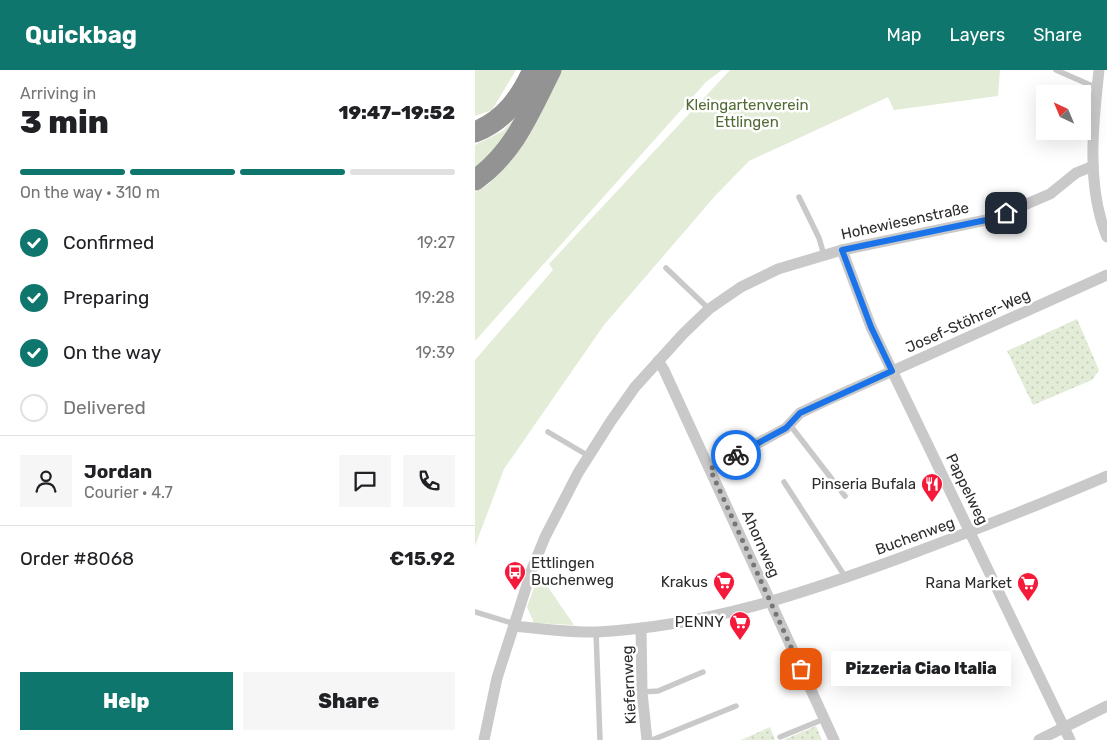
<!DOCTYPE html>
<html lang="en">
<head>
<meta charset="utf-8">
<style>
	body { margin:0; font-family:Rubik,sans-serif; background:#f6f6f6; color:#202124; height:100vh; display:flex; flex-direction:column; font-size:19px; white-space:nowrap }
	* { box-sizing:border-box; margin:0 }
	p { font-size:16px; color:#757577 }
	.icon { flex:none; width:28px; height:28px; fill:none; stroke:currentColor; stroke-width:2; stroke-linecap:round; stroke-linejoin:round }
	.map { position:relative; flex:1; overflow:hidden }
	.panel { display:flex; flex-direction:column; background:#fff; width:475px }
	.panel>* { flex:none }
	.needle { width:32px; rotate:316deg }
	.controls { position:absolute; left:561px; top:15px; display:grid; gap:10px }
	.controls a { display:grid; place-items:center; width:55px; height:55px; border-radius:0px; background:#fff; box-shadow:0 5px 20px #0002; font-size:25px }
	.pin { position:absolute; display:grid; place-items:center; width:42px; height:42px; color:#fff; margin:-21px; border-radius:10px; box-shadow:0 2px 8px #0006 }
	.courier { position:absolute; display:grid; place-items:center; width:50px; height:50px; margin:-25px; border:4px solid #1a73e8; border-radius:50%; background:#fff; color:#222; box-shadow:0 1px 6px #0007 }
	.bubble { position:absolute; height:35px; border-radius:0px; background:#fff; box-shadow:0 5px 20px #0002; font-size:16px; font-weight:800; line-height:35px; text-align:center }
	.summary em { font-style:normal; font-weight:800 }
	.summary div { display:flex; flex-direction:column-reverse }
	.summary { display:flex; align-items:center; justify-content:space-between; height:85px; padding:0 20px }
	h1 { font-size:32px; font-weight:800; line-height:38px }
	.bar { display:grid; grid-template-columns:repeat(4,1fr); gap:8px 5px; align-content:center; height:60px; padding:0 20px }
	.bar i { height:6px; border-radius:4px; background:#e0e0e0 }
	.bar .on { background:#0f766e }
	.bar p { grid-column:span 4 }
	.line { display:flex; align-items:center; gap:12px; padding:0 20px; border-top:1px solid #e0e0e0 }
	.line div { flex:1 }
	.round { display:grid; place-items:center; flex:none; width:52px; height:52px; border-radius:0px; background:#f6f6f6 }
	ol { padding:0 20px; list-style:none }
	li { display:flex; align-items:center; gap:15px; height:55px }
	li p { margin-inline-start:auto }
	li .icon { padding:5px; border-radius:50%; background:#0f766e; color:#fff; stroke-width:4 }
	li:last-child { color:#757577 }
	li i { width:28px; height:28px; border:2px solid #e0e0e0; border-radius:50% }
	.action { display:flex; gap:10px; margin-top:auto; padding:10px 20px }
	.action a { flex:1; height:58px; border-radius:0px; background:#0f766e; color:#fff; font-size:20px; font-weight:800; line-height:58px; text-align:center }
	.action a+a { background:#f6f6f6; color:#202124 }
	header { display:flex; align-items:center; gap:30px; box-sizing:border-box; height:70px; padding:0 25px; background:#0f766e; color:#fff }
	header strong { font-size:24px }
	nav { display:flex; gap:28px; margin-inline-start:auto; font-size:18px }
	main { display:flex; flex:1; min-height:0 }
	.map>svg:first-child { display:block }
</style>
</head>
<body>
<header>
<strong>Quickbag</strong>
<nav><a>Map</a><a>Layers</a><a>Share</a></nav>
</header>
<main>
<section class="panel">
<div class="summary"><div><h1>3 min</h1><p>Arriving in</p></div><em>19:47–19:52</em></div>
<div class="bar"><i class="on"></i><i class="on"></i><i class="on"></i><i></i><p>On the way · 310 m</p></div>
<ol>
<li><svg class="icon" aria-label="check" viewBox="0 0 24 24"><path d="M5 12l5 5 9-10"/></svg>Confirmed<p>19:27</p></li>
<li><svg class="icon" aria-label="check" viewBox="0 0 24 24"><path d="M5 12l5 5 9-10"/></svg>Preparing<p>19:28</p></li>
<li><svg class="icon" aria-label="check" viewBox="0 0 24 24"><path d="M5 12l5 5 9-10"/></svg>On the way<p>19:39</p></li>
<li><i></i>Delivered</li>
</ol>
<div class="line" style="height:90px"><a class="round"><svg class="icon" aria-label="person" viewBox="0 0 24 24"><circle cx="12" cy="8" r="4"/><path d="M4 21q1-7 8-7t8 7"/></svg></a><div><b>Jordan</b><p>Courier · 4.7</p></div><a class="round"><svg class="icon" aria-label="chat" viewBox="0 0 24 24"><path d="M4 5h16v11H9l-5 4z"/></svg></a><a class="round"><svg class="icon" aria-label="phone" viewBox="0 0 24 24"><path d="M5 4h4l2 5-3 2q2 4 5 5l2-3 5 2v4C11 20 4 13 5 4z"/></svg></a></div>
<div class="line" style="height:65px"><div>Order #8068</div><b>€15.92</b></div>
<div class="action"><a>Help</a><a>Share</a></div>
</section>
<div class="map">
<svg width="632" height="670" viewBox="0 0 632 670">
	<defs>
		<pattern id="park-dots" width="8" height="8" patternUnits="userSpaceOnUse" patternTransform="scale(1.25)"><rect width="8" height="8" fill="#e3ecd7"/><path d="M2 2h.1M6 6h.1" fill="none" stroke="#c3cbb9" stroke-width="1.8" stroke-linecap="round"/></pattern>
	</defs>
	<rect width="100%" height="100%" fill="#fff"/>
	<g fill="#e3ecd7">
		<path d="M0,0H41L17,40L0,46Z"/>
		<path d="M86,0H247L231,12L0,271V122L14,114L44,73Z"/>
		<path d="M255,0H525L523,26L419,40L413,27L274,91L240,126L129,255L29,399L0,476V290L78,200L74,194Z"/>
		<path d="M43,44L42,54L0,100V75L28,61Z"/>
		<path d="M64,504L99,555L59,553L52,537Z"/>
	</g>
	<g fill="url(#park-dots)">
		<path d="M602,249L624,300L617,310L558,335L532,281Z"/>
		<path d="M341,656L347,670H308Z"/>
		<path d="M295,657L300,670H266Z"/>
	</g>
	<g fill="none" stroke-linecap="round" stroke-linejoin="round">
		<g stroke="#c9c9c9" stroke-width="5.5">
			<path d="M581,0L622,18"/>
			<path d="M324,127L344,168L349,185"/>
			<path d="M191,198L234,239"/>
			<path d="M315,355L370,426"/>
			<path d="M73,362L112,385"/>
			<path d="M309,412L371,508"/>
			<path d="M0,542L40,554"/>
			<path d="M121,562L125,670"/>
			<path d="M167,622L183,621L228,602"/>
			<path d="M305,667L349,649"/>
			<path d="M177,670L261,636"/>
		</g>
		<g stroke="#c9c9c9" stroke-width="11">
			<path d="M624,0C618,54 611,116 632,167"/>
			<path d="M367,180L396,257L595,670"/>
			<path d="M183,291L189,300L359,670"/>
			<path d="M235,399L311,358L325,343L346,333L632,205"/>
			<path d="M39,556C67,559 95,563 122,562C231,556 324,525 425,488C495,462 564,435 632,406"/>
			<path d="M166,558L167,622L172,670"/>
			<path d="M9,670L22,608L57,499L70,467L103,403L136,351L160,317L208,264L234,239L266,217L303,199L367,180L516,149L575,124L601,103L618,96"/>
			<path d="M564,670L632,636"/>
		</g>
		<g stroke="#939393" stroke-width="21">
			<path d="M0,62C30,50 45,28 58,0"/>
			<path d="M0,110C39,83 55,41 76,0"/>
		</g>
	</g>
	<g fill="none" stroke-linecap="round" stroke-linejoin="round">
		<path stroke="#767676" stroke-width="5" stroke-dasharray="0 9" d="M261,385L235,399L326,599"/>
		<path stroke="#1a73e8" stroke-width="6" d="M261,385L311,358L325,343L417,301L396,257L367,180L516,149L531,143"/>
	</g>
	<defs>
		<g id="restaurant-pin" transform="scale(1.125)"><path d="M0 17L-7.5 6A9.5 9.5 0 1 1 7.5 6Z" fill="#f61a3a" stroke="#fff"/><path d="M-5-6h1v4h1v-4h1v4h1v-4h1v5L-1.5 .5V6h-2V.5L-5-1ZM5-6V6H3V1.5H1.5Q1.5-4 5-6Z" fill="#fff"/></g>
		<g id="bus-pin" transform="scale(1.125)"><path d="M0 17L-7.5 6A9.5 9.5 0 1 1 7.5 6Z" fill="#f61a3a" stroke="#fff"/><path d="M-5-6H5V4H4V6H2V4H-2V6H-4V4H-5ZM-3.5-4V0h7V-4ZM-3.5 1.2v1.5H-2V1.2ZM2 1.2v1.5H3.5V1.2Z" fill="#fff"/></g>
		<g id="supermarket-pin" transform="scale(1.125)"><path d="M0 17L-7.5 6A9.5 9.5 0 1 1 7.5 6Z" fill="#f61a3a" stroke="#fff"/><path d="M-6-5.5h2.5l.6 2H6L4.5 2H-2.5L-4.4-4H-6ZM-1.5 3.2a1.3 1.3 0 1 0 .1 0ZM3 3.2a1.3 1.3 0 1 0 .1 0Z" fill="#fff"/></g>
	</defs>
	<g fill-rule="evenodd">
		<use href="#restaurant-pin" x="457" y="414"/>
		<use href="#bus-pin" x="40" y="502"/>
		<use href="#supermarket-pin" x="249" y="512"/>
		<use href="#supermarket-pin" x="553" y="513"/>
		<use href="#supermarket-pin" x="265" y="552"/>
	</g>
	<g text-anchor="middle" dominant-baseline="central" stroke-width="5" stroke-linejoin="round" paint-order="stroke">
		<g font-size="15" fill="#526b35" stroke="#fff">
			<text x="272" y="35">Kleingartenverein<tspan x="272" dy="17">Ettlingen</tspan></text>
		</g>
		<g font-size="15" fill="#2c2c2c" stroke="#fff">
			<text transform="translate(430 151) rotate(-12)">Hohewiesenstraße</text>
			<text transform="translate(493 251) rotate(-24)">Josef-Stöhrer-Weg</text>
			<text transform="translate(492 419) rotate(64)">Pappelweg</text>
			<text transform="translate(440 466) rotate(-20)">Buchenweg</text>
			<text transform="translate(286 474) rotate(66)">Ahornweg</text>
			<text transform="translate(154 615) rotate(-93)">Kiefernweg</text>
		</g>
		<g font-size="15" fill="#2c2c2c" stroke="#fff" text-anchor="end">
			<text x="441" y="414">Pinseria Bufala</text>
			<text x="56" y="493" text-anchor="start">Ettlingen<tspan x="56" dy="17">Buchenweg</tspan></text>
			<text x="233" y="512">Krakus</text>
			<text x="537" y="513">Rana Market</text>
			<text x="249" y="552">PENNY</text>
		</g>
	</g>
</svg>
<div class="controls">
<a><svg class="needle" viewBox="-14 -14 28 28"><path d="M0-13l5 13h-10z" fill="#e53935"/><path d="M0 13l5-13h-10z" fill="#757577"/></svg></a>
</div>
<div class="pin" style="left:326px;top:599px;background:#ea580c"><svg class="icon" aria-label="bag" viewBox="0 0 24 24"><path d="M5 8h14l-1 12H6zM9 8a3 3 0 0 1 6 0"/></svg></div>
<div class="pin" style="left:531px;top:143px;background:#1f2937"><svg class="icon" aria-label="home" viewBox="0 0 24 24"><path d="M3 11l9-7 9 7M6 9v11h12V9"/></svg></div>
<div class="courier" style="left:261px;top:385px"><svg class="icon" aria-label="bike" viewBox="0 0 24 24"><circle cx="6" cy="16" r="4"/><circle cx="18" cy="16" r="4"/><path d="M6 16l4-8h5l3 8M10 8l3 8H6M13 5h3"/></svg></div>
<div class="bubble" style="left:356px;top:581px;width:180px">Pizzeria Ciao Italia</div>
</div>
</main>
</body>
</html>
